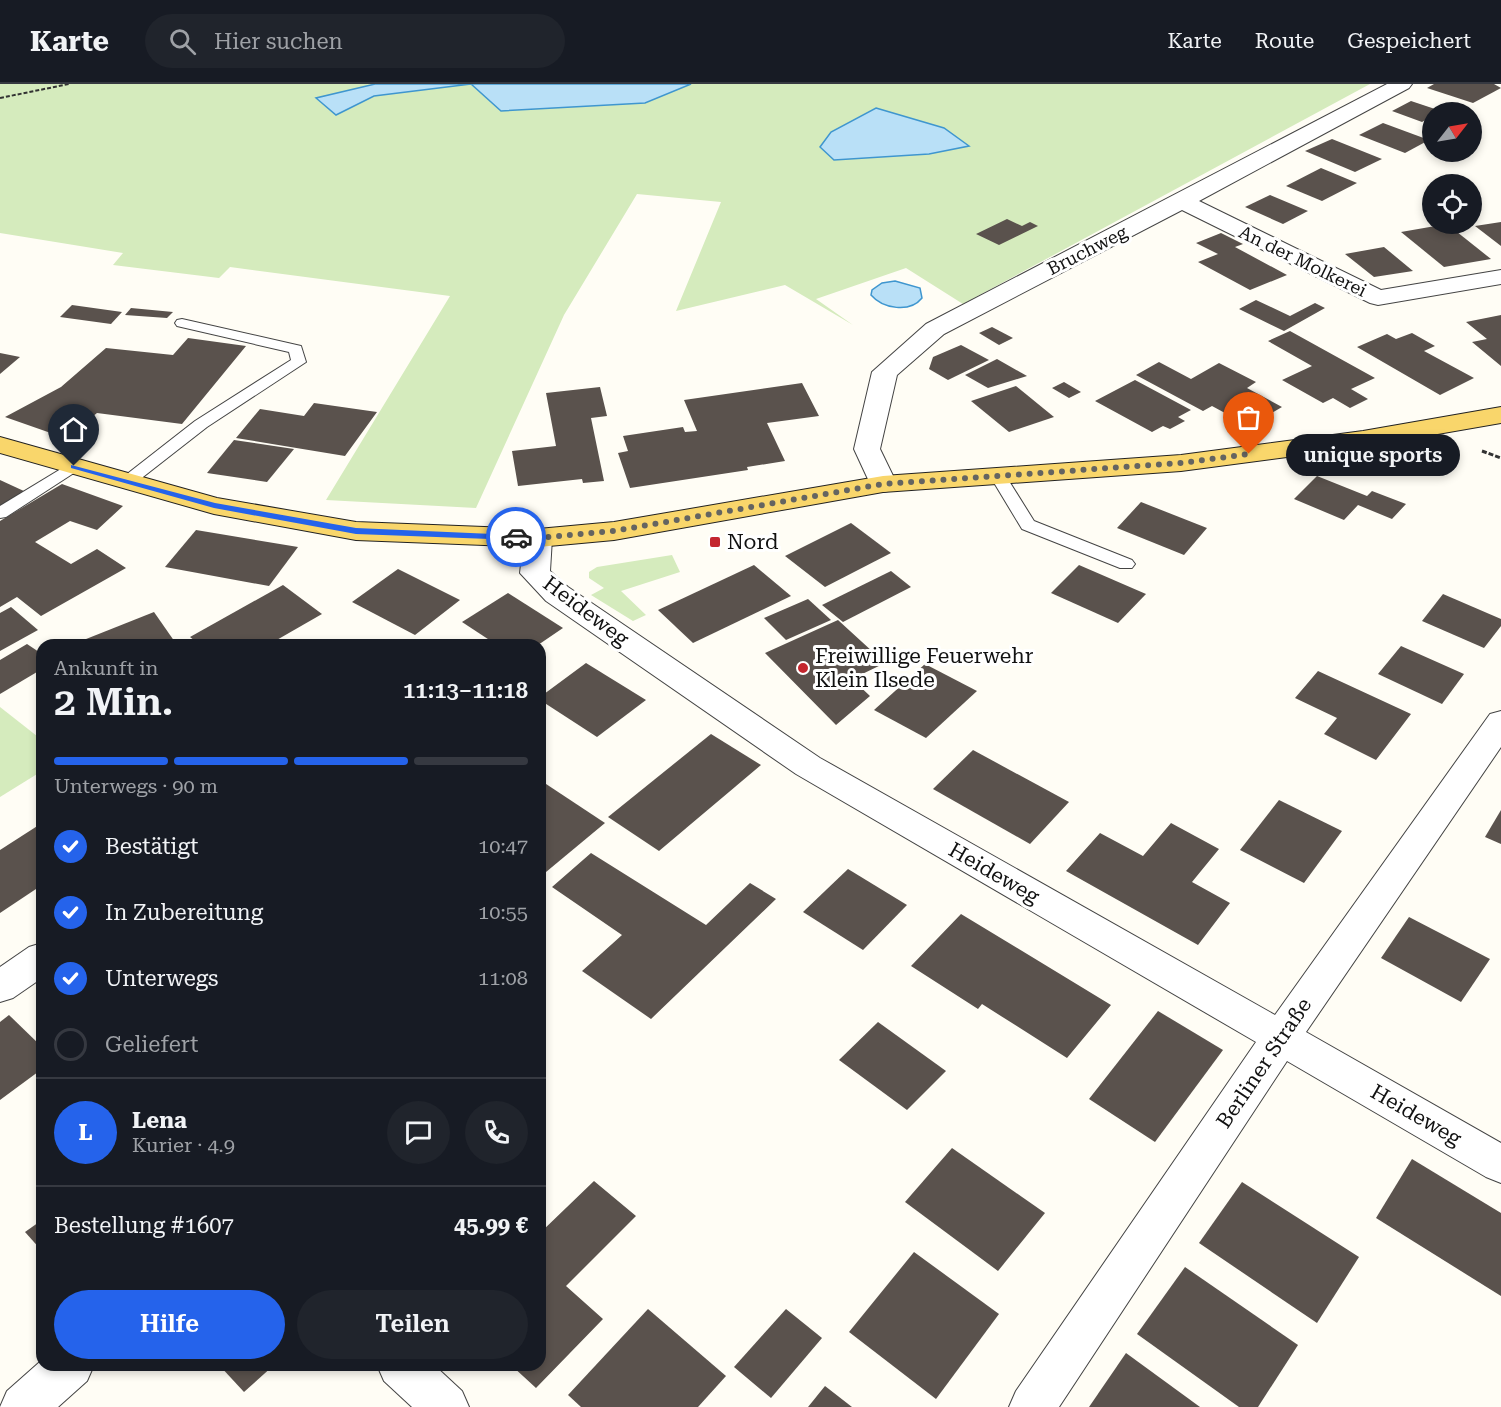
<!DOCTYPE html>
<html lang="de">
<head>
<meta charset="utf-8">
<style>
	body { margin:0; font-family:"Roboto Serif",serif; background:#20242c; color:#f1f3f6; height:100vh; display:flex; flex-direction:column; font-size:22px; white-space:nowrap }
	* { box-sizing:border-box; margin:0 }
	p { font-size:20px; color:#9ea1a6 }
	.icon { flex:none; width:33px; height:33px; fill:none; stroke:currentColor; stroke-width:2; stroke-linecap:round; stroke-linejoin:round }
	.map { position:relative; flex:1; overflow:hidden }
	.sheet { position:absolute; left:36px; top:555px; width:510px; height:732px; display:flex; flex-direction:column; background:#171b24; border-radius:18px; box-shadow:0 3px 9px #0003 }
	.sheet>* { flex:none }
	.needle { width:39px; rotate:59deg }
	.tools { position:absolute; left:1422px; top:18px; display:grid; gap:12px }
	.tools a { display:grid; place-items:center; width:60px; height:60px; border-radius:50%; background:#171b24; box-shadow:0 3px 9px #0003; font-size:30px }
	.pin { position:absolute; display:grid; place-items:center; width:51px; height:51px; color:#fff; margin:-62px -26px; border-radius:50% 50% 50% 0; rotate:-45deg; box-shadow:0 0 6px #0007 }
	.pin .icon { rotate:45deg }
	.courier { position:absolute; display:grid; place-items:center; width:60px; height:60px; margin:-30px; border:4px solid #2563eb; border-radius:50%; background:#fff; color:#222; box-shadow:0 2px 8px #0007 }
	.bubble { position:absolute; height:42px; border-radius:21px; background:#171b24; box-shadow:0 3px 9px #0003; font-size:20px; font-weight:600; line-height:42px; text-align:center }
	.summary em { font-style:normal; font-weight:600 }
	.summary div { display:flex; flex-direction:column-reverse }
	.summary { display:flex; align-items:center; justify-content:space-between; height:102px; padding:0 18px }
	h1 { font-size:39px; font-weight:600; line-height:45px }
	.bar { display:grid; grid-template-columns:repeat(4,1fr); gap:9px 6px; align-content:center; height:72px; padding:0 18px }
	.bar i { height:8px; border-radius:4px; background:#363941 }
	.bar .selected { background:#2563eb }
	.bar p { grid-column:span 4 }
	.line { display:flex; align-items:center; gap:15px; padding:0 18px; border-top:2px solid #363941 }
	.line div { flex:1 }
	.round { display:grid; place-items:center; flex:none; width:63px; height:63px; border-radius:32px; background:#20242c }
	ol { padding:0 18px; list-style:none }
	li { display:flex; align-items:center; gap:18px; height:66px }
	li p { margin-inline-start:auto }
	li .icon { padding:6px; border-radius:50%; background:#2563eb; color:#fff; stroke-width:4 }
	li:last-child { color:#9ea1a6 }
	li i { width:33px; height:33px; border:3px solid #363941; border-radius:50% }
	.action { display:flex; gap:12px; margin-top:auto; padding:12px 18px }
	.action a { flex:1; height:69px; border-radius:36px; background:#2563eb; color:#fff; font-size:24px; font-weight:600; line-height:69px; text-align:center }
	.action a+a { background:#20242c; color:#f1f3f6 }
	header { display:flex; align-items:center; gap:36px; box-sizing:border-box; height:84px; padding:0 30px; background:#171b24; border-bottom:2px solid #363941 }
	header strong { font-size:28px }
	nav { display:flex; gap:33px; margin-inline-start:auto; font-size:21px }
	.search { width:420px; height:54px; background:#20242c; display:flex; align-items:center; gap:15px; box-sizing:border-box; padding:0 21px; border-radius:33px; color:#9ea1a6; font-size:22px }
	.map>svg:first-child { display:block }
</style>
</head>
<body>
<header>
<strong>Karte</strong>
<div class="search"><svg class="icon" aria-label="search" viewBox="0 0 24 24"><circle cx="10" cy="10" r="6"/><path d="M15 15l6 6"/></svg>Hier suchen</div>
<nav><a>Karte</a><a>Route</a><a>Gespeichert</a></nav>
</header>
<div class="map">
<svg width="1501" height="1323" viewBox="0 0 1501 1323">
	<rect width="100%" height="100%" fill="#fffdf5"/>
	<g fill="#d5ebbd">
		<path d="M0,0H1370L963,220L906,184L816,215L853,241L785,201L676,227L721,118L637,110L564,231L476,424L326,416L450,212L230,183L219,194L113,181L123,169L0,149Z"/>
		<path d="M672,471L680,488L621,507L646,531L633,537L591,511L604,504L589,494V488L597,483Z"/>
		<path d="M0,623L42,656V687L0,713Z"/>
	</g>
	<g fill="#b9e0f7" stroke="#3f96cf" stroke-width="1.5">
		<path d="M375,0H691L645,19L501,27L471,0L374,12L336,31L316,14Z"/>
		<path d="M876,24L944,44L969,62L929,70L834,76L820,63L831,48Z"/>
		<path d="M895,197L920,204L922,214C910,229 883,225 871,211L872,206L882,199Z"/>
	</g>
	<g fill="#5a524d">
		<path d="M1434,0H1494L1501,4L1473,19L1427,4Z"/>
		<path d="M1411,17L1441,27L1432,28V32L1422,38L1392,27Z"/>
		<path d="M1383,39L1429,56L1405,69L1359,51Z"/>
		<path d="M1332,55L1382,75L1355,88L1305,67Z"/>
		<path d="M1321,84L1357,99L1322,117L1286,102Z"/>
		<path d="M1270,111L1308,127L1283,140L1245,123Z"/>
		<path d="M1007,135L1022,142L1030,138L1038,142L999,161L976,150Z"/>
		<path d="M1501,138V162L1475,142Z"/>
		<path d="M1447,140L1491,175L1444,183L1401,148Z"/>
		<path d="M1221,149L1243,160L1235,163L1287,191L1250,206L1198,178L1218,170L1196,159Z"/>
		<path d="M1384,163L1413,187L1374,193L1345,170Z"/>
		<path d="M1256,216L1290,232L1315,219L1325,224L1284,247L1239,225Z"/>
		<path d="M72,221L122,228L111,240L60,233Z"/>
		<path d="M131,224L173,228L167,234L125,231Z"/>
		<path d="M1501,231V282L1472,258L1487,255L1466,238Z"/>
		<path d="M992,243L1013,254L999,261L979,249Z"/>
		<path d="M1290,247L1375,294L1351,305L1368,315L1350,324L1333,314L1323,319L1282,296L1312,282L1268,257Z"/>
		<path d="M1412,249L1435,262L1424,267L1474,294L1440,311L1357,263L1387,250L1396,255Z"/>
		<path d="M188,254L246,262L182,340L97,329L65,354L5,333L61,303L106,264L173,271Z"/>
		<path d="M961,261L989,276L948,296L929,285L933,273Z"/>
		<path d="M0,269L20,273L0,290Z"/>
		<path d="M997,275L1027,292L988,304L965,291Z"/>
		<path d="M1159,278L1191,295L1219,279L1256,298L1247,304L1282,323L1249,342L1212,322L1203,327L1136,291Z"/>
		<path d="M1135,296L1191,326L1178,333L1185,337L1170,345L1163,342L1152,348L1095,317Z"/>
		<path d="M1064,298L1081,308L1069,314L1052,304Z"/>
		<path d="M802,299L819,332L767,339L785,377L747,383L748,386L630,404L618,369L628,367L623,352L683,343L685,348L697,347L684,316Z"/>
		<path d="M1016,302L1054,333L1009,348L971,317Z"/>
		<path d="M600,303L607,332L591,334L604,397L583,399L582,395L518,402L512,367L556,362L546,309Z"/>
		<path d="M314,319L377,328L345,372L236,354L260,325L304,332Z"/>
		<path d="M234,356L294,365L267,398L207,389Z"/>
		<path d="M1317,392L1367,412L1372,407L1406,420L1392,435L1358,421L1344,436L1294,415Z"/>
		<path d="M0,396L26,408L0,424Z"/>
		<path d="M62,400L123,422L97,446L70,437L35,458L71,480L97,465L126,484L41,532L17,513L0,523V437Z"/>
		<path d="M1141,418L1207,444L1184,471L1117,444Z"/>
		<path d="M851,439L891,469L825,503L785,472Z"/>
		<path d="M196,446L298,463L269,502L165,483Z"/>
		<path d="M754,481L791,512L693,559L658,526Z"/>
		<path d="M1079,481L1146,510L1118,539L1051,509Z"/>
		<path d="M398,485L460,516L415,551L352,518Z"/>
		<path d="M891,487L911,503L843,538L822,521Z"/>
		<path d="M283,501L322,530L268,561H200L190,553Z"/>
		<path d="M508,509L563,544L538,561H497L462,538Z"/>
		<path d="M1443,510L1501,535V542L1484,564L1422,537Z"/>
		<path d="M808,515L831,536L786,556L764,534Z"/>
		<path d="M11,523L38,546L0,567V529Z"/>
		<path d="M154,528L177,561H71Z"/>
		<path d="M838,536L885,579L852,595L870,612L836,641L765,569Z"/>
		<path d="M27,560L42,570V585L0,610V576Z"/>
		<path d="M1401,562L1464,590L1442,620L1378,590Z"/>
		<path d="M586,579L646,616L597,653L540,616V613Z"/>
		<path d="M925,580L977,607L926,654L874,626Z"/>
		<path d="M1318,587L1411,630L1376,676L1324,650L1337,634L1295,614Z"/>
		<path d="M711,650L761,681L659,767L608,733Z"/>
		<path d="M973,666L1069,718L1030,760L933,705Z"/>
		<path d="M540,696L605,739L540,793Z"/>
		<path d="M1279,716L1342,747L1304,799L1240,766Z"/>
		<path d="M1501,726V760L1485,753Z"/>
		<path d="M42,739V801L0,829V766Z"/>
		<path d="M1171,739L1219,765L1192,798L1230,819L1198,861L1066,787L1100,749L1143,772Z"/>
		<path d="M591,769L706,841L750,799L776,815L651,935L582,887L622,851L552,803Z"/>
		<path d="M848,785L907,821L863,866L803,828Z"/>
		<path d="M961,830L1111,921L1067,974L982,920L978,925L911,882Z"/>
		<path d="M1409,833L1490,875L1461,918L1381,874Z"/>
		<path d="M1158,927L1223,966L1155,1058L1089,1015Z"/>
		<path d="M9,931L42,963V985L0,1016V938Z"/>
		<path d="M878,938L946,987L907,1026L839,976Z"/>
		<path d="M952,1064L1045,1129L998,1187L905,1118Z"/>
		<path d="M1412,1075L1501,1129V1212L1376,1134Z"/>
		<path d="M594,1097L636,1132L566,1202L603,1235L536,1304L511,1281H540V1149Z"/>
		<path d="M1242,1098L1359,1173L1317,1239L1199,1159Z"/>
		<path d="M42,1136V1167L25,1148Z"/>
		<path d="M914,1168L999,1230L936,1315L849,1248Z"/>
		<path d="M1185,1183L1298,1261L1258,1323H1239L1137,1250Z"/>
		<path d="M648,1225L726,1292L698,1323H581L568,1311Z"/>
		<path d="M786,1225L822,1254L771,1314L734,1283Z"/>
		<path d="M1126,1269L1200,1323H1089Z"/>
		<path d="M219,1281H274L244,1308Z"/>
		<path d="M825,1302L852,1323H808Z"/>
	</g>
	<g fill="none" stroke-linecap="round" stroke-linejoin="round">
		<g stroke="#444" stroke-width="2">
			<g id="lane">
				<path d="M182,235L301,262L306,278L207,343L134,400H122L120,397L122,394L195,337L291,276L289,268L177,242L175,239L177,236Z"/>
				<path d="M74,377L80,379L82,382L80,385L6,433L0,434V422Z"/>
				<path d="M998,387L1004,389L1034,437L1132,476L1135,480L1132,484H1120L1022,445L990,392Z"/>
			</g>
		</g>
		<g stroke="#444" stroke-width="2">
			<g id="street">
				<path d="M1387,0H1412L1409,4L1199,117L1381,206L1501,186V200L1378,221L1370,219L1182,126L944,250L897,291L880,365L897,400L893,406L883,408L873,406L854,365L872,288L926,240Z"/>
				<path d="M538,445L548,448L552,454L550,487L568,503L820,674L1275,931L1490,630L1501,627V663L1306,948L1501,1059V1099L1486,1093L1287,977L1059,1323H1009L1016,1307L1256,958L796,690L546,517L520,489L524,454L528,448Z"/>
				<path d="M42,859V894L13,914L0,918V883L29,863Z"/>
				<path d="M42,1276V1281H94L87,1297L58,1323H0L7,1307Z"/>
				<path d="M377,1281H434L462,1307L469,1323H412L384,1297Z"/>
			</g>
		</g>
		<g stroke="#222" stroke-width="2">
			<path id="primary" d="M1501,323V339L1363,363L1181,387L883,408L614,456L538,463L356,456L214,430L0,369V353L217,414L356,438L538,445L614,438L883,392L1181,371L1363,347Z"/>
		</g>
		<path stroke="#333" stroke-width="2" stroke-dasharray="4 2" stroke-linecap="butt" d="M0,14L69,0"/>
		<path stroke="#333" stroke-width="3" stroke-dasharray="5 2" stroke-linecap="butt" d="M1482,367L1501,374"/>
		<use href="#lane" fill="#fff" fill-rule="evenodd"/>
		<use href="#street" fill="#fff" fill-rule="evenodd"/>
		<use href="#primary" fill="#f9d66b" fill-rule="evenodd"/>
	</g>
	<path fill="#2563eb" d="M71,381L215,419L356,444L516,451L520,453L516,456L356,450L214,424L71,384Z"/>
	<g fill="none" stroke-linecap="round" stroke-linejoin="round">
		<path stroke="#646461" stroke-width="6" stroke-dasharray="0 10.8" d="M516,453L538,454L614,447L883,400L1181,379L1249,370"/>
	</g>
	<g fill="#c4262e" stroke="#fff" stroke-width="2">
		<rect x="709" y="452" width="12" height="12" rx="3"/>
		<circle cx="803" cy="584" r="6"/>
	</g>
	<g text-anchor="middle" dominant-baseline="central" stroke-width="6" stroke-linejoin="round" paint-order="stroke">
		<g font-size="18" fill="#111" stroke="#fff">
			<text transform="translate(1087 166) rotate(-27)">Bruchweg</text>
			<text transform="translate(1303 177) rotate(26)">An der Molkerei</text>
		</g>
		<g font-size="21" fill="#111" stroke="#fff" text-anchor="start">
			<text x="727" y="458">Nord</text>
			<text x="815" y="572">Freiwillige Feuerwehr<tspan x="815" dy="24">Klein Ilsede</tspan></text>
		</g>
		<g font-size="21" fill="#111" stroke="#fff">
			<text transform="translate(586 527) rotate(37)">Heideweg</text>
			<text transform="translate(994 789) rotate(30)">Heideweg</text>
			<text transform="translate(1264 979) rotate(-56)">Berliner Straße</text>
			<text transform="translate(1416 1031) rotate(30)">Heideweg</text>
		</g>
	</g>
</svg>
<div class="tools">
<a><svg class="needle" viewBox="-14 -14 28 28"><path d="M0-13l5 13h-10z" fill="#e53935"/><path d="M0 13l5-13h-10z" fill="#9ea1a6"/></svg></a>
<a><svg class="icon" aria-label="locate" viewBox="0 0 24 24"><circle cx="12" cy="12" r="6"/><path d="M12 2v4M12 18v4M2 12h4M18 12h4"/></svg></a>
</div>
<div class="pin" style="left:1249px;top:370px;background:#ea580c"><svg class="icon" aria-label="bag" viewBox="0 0 24 24"><path d="M5 8h14l-1 12H6zM9 8a3 3 0 0 1 6 0"/></svg></div>
<div class="pin" style="left:74px;top:382px;background:#1f2937"><svg class="icon" aria-label="home" viewBox="0 0 24 24"><path d="M3 11l9-7 9 7M6 9v11h12V9"/></svg></div>
<div class="courier" style="left:516px;top:453px"><svg class="icon" aria-label="car" viewBox="0 0 24 24"><path d="M5 17H2v-5l4-1 3-4h7l3 4 3 1v5h-3M9 17h6M6 11h13"/><circle cx="7" cy="17" r="2"/><circle cx="17" cy="17" r="2"/></svg></div>
<div class="bubble" style="left:1286px;top:350px;width:174px">unique sports</div>
<section class="sheet">
<div class="summary"><div><h1>2 Min.</h1><p>Ankunft in</p></div><em>11:13–11:18</em></div>
<div class="bar"><i class="selected"></i><i class="selected"></i><i class="selected"></i><i></i><p>Unterwegs · 90 m</p></div>
<ol>
<li><svg class="icon" aria-label="check" viewBox="0 0 24 24"><path d="M5 12l5 5 9-10"/></svg>Bestätigt<p>10:47</p></li>
<li><svg class="icon" aria-label="check" viewBox="0 0 24 24"><path d="M5 12l5 5 9-10"/></svg>In Zubereitung<p>10:55</p></li>
<li><svg class="icon" aria-label="check" viewBox="0 0 24 24"><path d="M5 12l5 5 9-10"/></svg>Unterwegs<p>11:08</p></li>
<li><i></i>Geliefert</li>
</ol>
<div class="line" style="height:108px"><b class="round" style="background:#2563eb;color:#fff">L</b><div><b>Lena</b><p>Kurier · 4.9</p></div><a class="round"><svg class="icon" aria-label="chat" viewBox="0 0 24 24"><path d="M4 5h16v11H9l-5 4z"/></svg></a><a class="round"><svg class="icon" aria-label="phone" viewBox="0 0 24 24"><path d="M5 4h4l2 5-3 2q2 4 5 5l2-3 5 2v4C11 20 4 13 5 4z"/></svg></a></div>
<div class="line" style="height:78px"><div>Bestellung #1607</div><b>45.99 €</b></div>
<div class="action"><a>Hilfe</a><a>Teilen</a></div>
</section>
</div>
</body>
</html>
